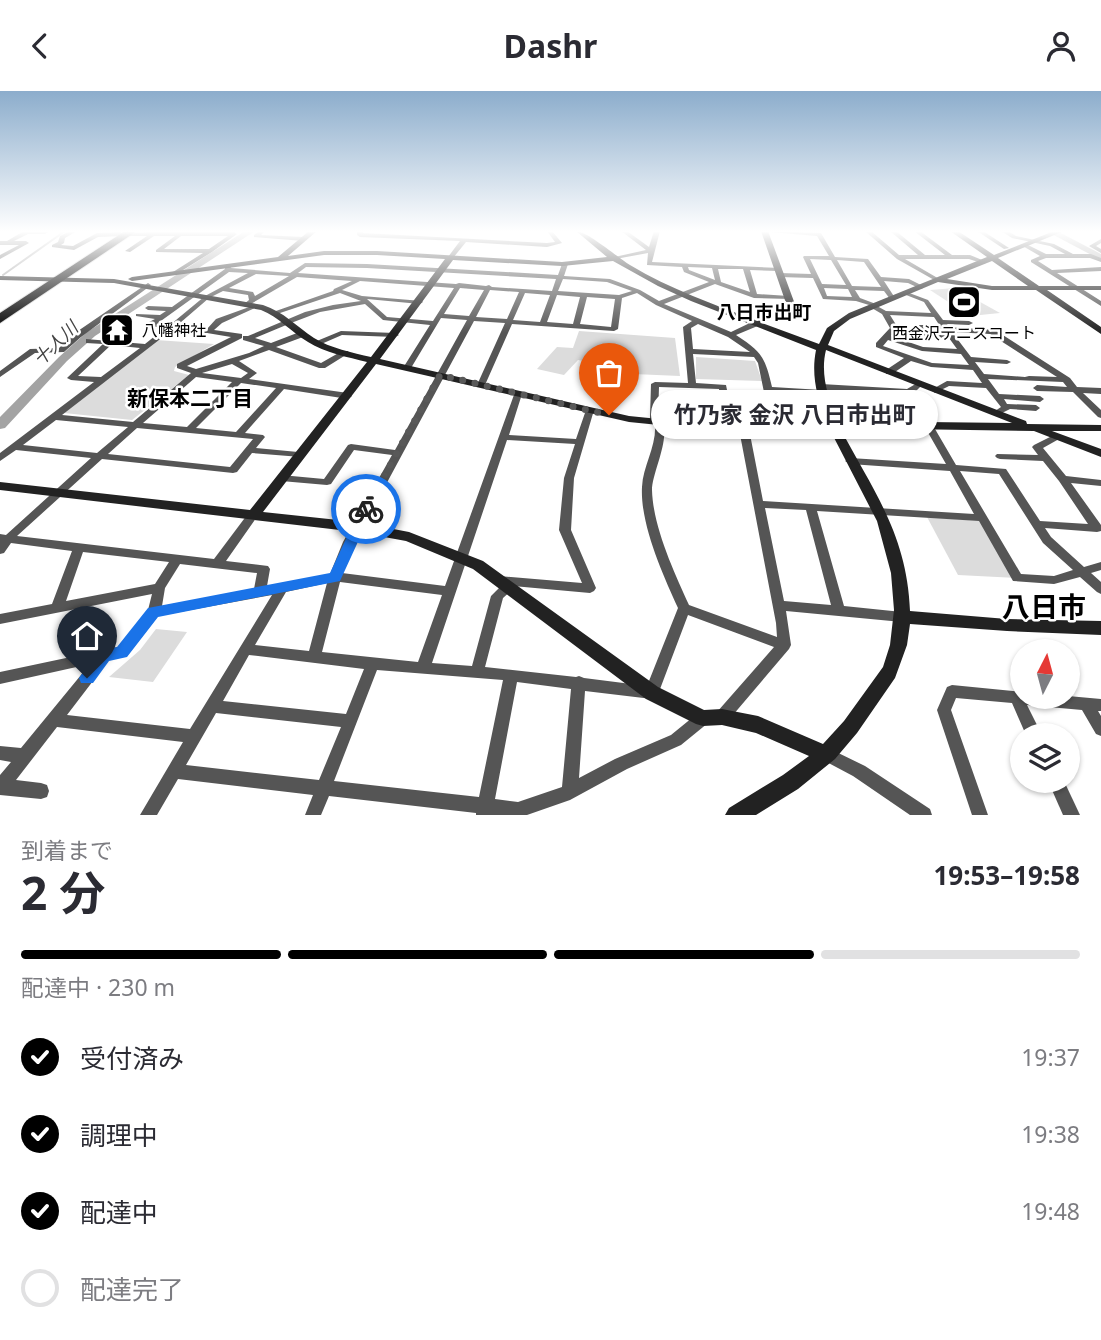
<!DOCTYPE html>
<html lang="ja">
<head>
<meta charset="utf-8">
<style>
	body { margin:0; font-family:"Noto Sans","Noto Sans JP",sans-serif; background:#f2f2f3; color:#2b2b33; height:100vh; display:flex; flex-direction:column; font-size:26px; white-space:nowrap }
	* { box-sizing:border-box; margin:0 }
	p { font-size:23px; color:#7c7c81 }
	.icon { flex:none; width:38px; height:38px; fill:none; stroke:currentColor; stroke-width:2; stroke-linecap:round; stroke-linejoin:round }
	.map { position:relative; height:724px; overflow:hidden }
	.drawer { display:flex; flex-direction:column; background:#fff; flex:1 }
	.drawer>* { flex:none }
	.needle { width:46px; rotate:6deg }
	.fabs { position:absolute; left:1010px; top:548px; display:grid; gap:14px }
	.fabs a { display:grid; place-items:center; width:70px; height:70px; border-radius:50%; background:#fff; box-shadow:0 2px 5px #0004; font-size:35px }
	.pin { position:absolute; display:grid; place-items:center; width:60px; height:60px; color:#fff; margin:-72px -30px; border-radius:50% 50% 50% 0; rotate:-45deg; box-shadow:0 0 7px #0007 }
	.pin .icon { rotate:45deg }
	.courier { position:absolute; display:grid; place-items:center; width:70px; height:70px; margin:-35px; border:5px solid #1a73e8; border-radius:50%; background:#fff; color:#222; box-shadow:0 2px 9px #0007 }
	.bubble { position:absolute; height:49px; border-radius:24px; background:#fff; box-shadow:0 2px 5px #0004; font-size:23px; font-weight:700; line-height:49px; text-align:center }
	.head em { font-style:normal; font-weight:700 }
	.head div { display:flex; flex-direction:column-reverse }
	.head { display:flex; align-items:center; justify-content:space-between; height:119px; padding:0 21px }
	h1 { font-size:46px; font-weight:700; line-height:52px }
	.bar { display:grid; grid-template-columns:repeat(4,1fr); gap:10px 7px; align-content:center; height:84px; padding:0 21px }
	.bar i { height:9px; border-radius:5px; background:#e1e1e2 }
	.bar .on { background:#000 }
	.bar p { grid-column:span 4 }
	ol { padding:0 21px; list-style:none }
	li { display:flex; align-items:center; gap:21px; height:77px }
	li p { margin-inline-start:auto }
	li .icon { padding:7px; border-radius:50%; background:#000; color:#fff; stroke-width:4 }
	li:last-child { color:#7c7c81 }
	li i { width:38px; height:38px; border:4px solid #e1e1e2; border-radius:50% }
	header { display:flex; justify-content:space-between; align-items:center; height:91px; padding:0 21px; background:#fff; font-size:32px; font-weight:700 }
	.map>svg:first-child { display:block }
</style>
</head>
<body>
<header><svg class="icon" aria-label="back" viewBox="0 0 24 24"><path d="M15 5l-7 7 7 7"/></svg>Dashr<svg class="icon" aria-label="person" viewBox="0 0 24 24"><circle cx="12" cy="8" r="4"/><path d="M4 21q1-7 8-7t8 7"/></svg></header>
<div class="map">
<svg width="1101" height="724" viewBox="0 0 1101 724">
	<rect width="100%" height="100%" fill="#fff"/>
	<g fill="#dcdcdc">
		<path d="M955,197L1000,222L970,225L930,199Z"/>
		<path d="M579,240L675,247L680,285L610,282L614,276L578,269L564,284L537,278L557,256L573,257Z"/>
		<path d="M156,249L214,253L175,276L174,280L189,284L132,329L64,322Z"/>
		<path d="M696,266L755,270L762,290L696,288Z"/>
		<path d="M927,426L981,430L1017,487L958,484Z"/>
		<path d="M156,538L187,541L153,591L109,586L140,559Z"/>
	</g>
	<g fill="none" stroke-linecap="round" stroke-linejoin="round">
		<path stroke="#a3a3a3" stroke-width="2" d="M3,184L65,140"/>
		<g fill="#a3a3a3" fill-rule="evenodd">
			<path d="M245,140H255L95,245L67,270L5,337L0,338V326L59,266L87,241Z"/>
			<path d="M1046,140H1057L1101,163V169Z"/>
		</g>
		<g stroke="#dbdbdb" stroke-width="2">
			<path id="highway" d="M125,140H137L0,232V222Z"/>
		</g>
		<g fill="#555" fill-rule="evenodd">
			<path d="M24,140L48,141L45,143H28L14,150H26L29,152L0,168V164L19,154H0V150H7Z"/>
			<path d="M70,140H77L65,147L64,152L61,154L73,155L97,142L120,141L123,143L120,145L98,146L74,159L52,156V154L58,151L60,145Z"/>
			<path d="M180,140L234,141L237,143L212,161L175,184L173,183V181L203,162L156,161V159L175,145H154L130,161L125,160L147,145H128L126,144V142ZM181,145H228L209,158H164Z"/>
			<path d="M259,140H265L261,144L304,146L307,148L304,150L254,146V144Z"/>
			<path d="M357,140H363V142L547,152L555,151L547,140H552L562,152L547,156L466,151L453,167L451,168L448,166L460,150L360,146L357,144Z"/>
			<path d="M621,140H627L649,156L654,140H660L652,171L780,177V179L778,180L750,179L757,203L789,205L792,207L791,208L754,207L715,193L664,213L731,241L754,230H760V234L736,244C762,261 765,266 772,296L822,299L826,302L822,305L773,301L774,309L770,312L729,309L733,333L728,336L723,333L719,298L659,296L658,326C675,340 652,380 652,399C653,436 674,481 689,514L777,546L776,532L738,333L740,331H746L748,333L763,410L974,423L950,380L850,373L845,370L850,367L946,373L906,303L864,301L881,334L876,337L871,334L855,300L821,299L817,296L821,293L907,298L919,291L923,293L914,302L956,374L1006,378L1040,430L1088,433L1059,390L1043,370L1000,368L997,367L995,365L997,363L1038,364L1032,356L1034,354L1056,343L1061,346L1059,348L1043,357L1066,385L1101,389V395L1071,392L1101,434V440L1097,441L1045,437L1051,446L1084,476L1101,471V479L1091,482L1101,491V503L1097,501L1080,486L1054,493L1013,490L979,430L817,420L844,515L902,521L907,522L908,526L907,530L902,531L786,520L791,554L789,558L727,631L722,633L717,631L715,626L717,621L774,556L688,524L657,606L652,608L585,600L579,687L615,668L671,644L698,622L703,620L708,622L710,627L708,632L681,654L627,678L570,709L527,724H476V722L329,705L321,724H305L313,704L178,688L157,724H140L183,651L57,636L16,689L41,692L47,694L49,700L47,706L41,708L0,704V684L11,671L0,669V655L21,657L90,573L0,593V581L118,556L148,519L152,503L0,533V523L52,513L72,460L11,452L4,462L0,463V443L6,444L91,367L16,359L0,370V362L94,291L71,289L67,287L103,253L86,252V248L145,253L165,237L149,235V231L155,228L136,225V223L160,224L166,220L148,219L145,217L148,215L172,216L225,178V175L228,173L230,174L231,177L290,182L305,172L367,173L558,184L562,173L565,171L568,173L564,185L610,188L640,199L659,210L709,191L684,181L682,176L647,174L648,162L610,169V167L646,159ZM306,176L367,177L556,188L552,200L492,196L489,194L486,195L459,192L456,193L298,182ZM688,176L712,177L715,189L689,179ZM718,178H743L750,201L721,191ZM229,181L248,182L205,205L170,234L158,232ZM256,183L289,185L255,205L253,201L229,197ZM297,186L352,190L334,198L333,200L273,221V223H277L340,202L361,210L333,214L305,221L248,245H243V249L264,255L249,262L196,278L187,275L242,247V243L214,239L222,232L257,216L252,215L216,228L207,238H173L209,207L223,200L248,204L249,209L244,213L249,214ZM563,188L607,191L632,200L619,204L558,200ZM360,190L454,197L433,230L387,226L367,208L420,213L423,211L422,210L362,205L342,199ZM460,197L484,199L469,225L444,223ZM490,199L519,201L507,228L476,226ZM525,202L550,204L540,231L513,229ZM637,202L656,214L692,230L683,236L688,292L655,291L651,293L650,327L655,332C657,355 643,374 642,396C640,433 663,484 678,517L647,595L584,587L579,585L576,586L485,576L503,507L512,499L513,495L590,502L594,500L596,497L571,439L574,387L594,319L593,317H587L586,319L576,348L509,344L522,303L518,300L515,301L445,495L342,482L355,451L474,230L505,232L477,294L481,296L485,294L512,233L614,240L618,238L622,207ZM557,204L580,206L573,233L547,231ZM587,206L615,208L611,236L580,233ZM365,213L383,229L430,234L403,277L407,279L411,277L441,227L467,229L395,359L351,353L348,354L324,388L281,384L276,387L281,390L327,394L331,393L354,359L392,364L343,451L330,483L267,495L270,478L268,475L226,470L259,423L258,420H250L214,468L17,445L102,368L233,382L237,381L252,362L301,366L303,364L298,361L256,357L265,346L263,344L245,342L284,298L348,308L352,305L348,302L249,288L257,282L239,270L269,259L319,277H325L349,262L348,260H342L321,272L276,256L303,246V242H297L271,252L255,247L291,232L320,221ZM698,233L728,246L750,261L693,258L691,237ZM168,242H207L231,246L177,273V277L191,282L133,331L62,324ZM111,254L140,257L101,286L78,285ZM693,263L754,266L758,272L765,306L728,304L726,294L696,292ZM232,273L248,282L241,287L202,282ZM196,286L232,291L187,336L143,332ZM241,292L276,297L236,341L196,337ZM56,329L128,336L97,362L23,354ZM137,337L253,348L230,376L108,363ZM507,349L575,353L564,387L559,439L582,492L499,485L495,486L493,489L495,492L502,494L491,505L472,575L432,572ZM960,380L999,383L1043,452L1073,479L1054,485L1021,483ZM765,417L806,419L831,514L784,510ZM83,461L169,471L155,493L66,510ZM180,473L257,482L254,498L162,515L165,497ZM340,491L442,504L418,571L322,561ZM327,492L309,560L255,554L286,501ZM272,504L190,638L67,624L109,569L127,565L158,525ZM249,564L364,578L346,623L223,610ZM377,579L503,589L479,706L334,690ZM517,591L571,598L562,696L518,711L495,708ZM216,622L341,636L319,689L186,674Z"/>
			<path d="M760,140L821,142L835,166L868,168L881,186L909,188L923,195V197L921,198L908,192L884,190L895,207L892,209L890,208L884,200L855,199L860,207L876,213L877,215L886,220L931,222L924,211L901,202L904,200L928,209L943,229L969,230L973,232L969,234L947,233L949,236L995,239L1070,287L1077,296L1101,297V303L1083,302L1101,319V327L1098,326L1073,301L1037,300L1033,297L1037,294L1067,296L1063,291L988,288L999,303L1040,305L1044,308L1040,311L1004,308L1007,313L1036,314L1040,317L1036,320L1010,318L996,325L992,322L1001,316L986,297L949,295L935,302L931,299L947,290L982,292L973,279L931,276L911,270L892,283H886V279L904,267L876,256V252L890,237L882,223L870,216L869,214L856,210L823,208L813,187L780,186L777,184L780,182L811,183L803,166L804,165H829L817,145ZM810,168L831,169L846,194L822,193ZM837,169L864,171L881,196L852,195ZM824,197L848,198L852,206L827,205ZM890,224L934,226L940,235L922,234H919V238L943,239L946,243L926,242H923V246L949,247L957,258L923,256L891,245L898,237ZM952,241L990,243L1057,286L1029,285L1025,286L984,283L975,271L1007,273L1011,271L1007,269L971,266ZM888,249L922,260L961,263L969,274L932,272L883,255Z"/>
			<path d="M865,140H871L899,164H918L890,140H896L925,164H945L914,140H920L952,164H970L987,171L984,173L969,168H905L941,189L936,190L897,168Z"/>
			<path d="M977,140H983L1009,157L1004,158Z"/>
			<path d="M1001,140H1008L1016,145L1054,153L1073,163H1091L1101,167V171L1090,167H1046L1038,170L1052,179L1101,176V180L1057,182L1101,210V215L1031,171V169L1040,165L1021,154L1026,153L1046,163H1065L1050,155L1012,147Z"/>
			<path d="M1101,148V152L1096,155L1101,158V162L1089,155Z"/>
			<path d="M148,192L151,194L150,195L81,246L64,261L35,262L0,286V280L30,258L59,257L75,242Z"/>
			<path d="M341,240L395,242L399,244L395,246L342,244L319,254H316L312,252Z"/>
			<path d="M952,594L1022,601V606L1068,605L1101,608V620H1098L1101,625V645L1096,643L1082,619L1027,614L1042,644H1026L1012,612L956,607L951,619L988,724H972L937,619L947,596Z"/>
			<path d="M826,656L865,675L930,718L932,724H910L853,685L821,668L818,663L821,658Z"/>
			<path d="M1048,690H1064L1080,724H1063Z"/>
		</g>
		<path fill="#222" fill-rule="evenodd" d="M309,140H317L288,165L324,160H377L562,171L607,166L576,140C587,140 617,166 630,174C670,198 715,214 758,230L759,227L787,215L761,140H768L796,216L762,232L819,253L827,237L849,222L987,166L950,140H958L994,164L1054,140H1064L998,167L1039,195H1101V199H1047L1101,236V243L1036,199H992L938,191L850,228L834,240L828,254L1026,330L1027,333L1101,334V340H1052L1101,358V366L1034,340L840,337C874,401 907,444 910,520L1007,528L1101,530V544L1007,540L910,533L907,554L895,587L857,642L835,668L798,698L756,724H725L729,717L783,684L809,665L756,642L722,634L703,635L696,633L646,608L473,478L406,450L357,441L0,399V391L250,419L367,271C348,266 325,262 308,251C291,241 279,226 261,219L114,192L0,189V185L114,188L263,214C284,221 296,235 314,247C330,257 353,262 371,266L445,168L377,164H324L132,190L128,188L132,186L278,166ZM453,169L562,175L613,170L658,195L691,210L816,259C811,284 817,306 826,330L659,328L629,325L380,268ZM992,170L1028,195H992L947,188ZM826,259L1012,332L838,330C828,307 820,283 826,259ZM376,273L629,331L659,334L829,337L877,430L891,482L894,519L890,554L883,576L844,630L823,653L758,625L722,618L704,619L658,596L483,470L409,441L357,431L263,421Z"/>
		<use href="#highway" fill="#000" fill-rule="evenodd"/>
	</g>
	<linearGradient id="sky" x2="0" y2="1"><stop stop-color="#8cadcc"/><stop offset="0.58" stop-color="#fff"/><stop offset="1" stop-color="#fff" stop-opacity="0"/></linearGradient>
	<rect width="1101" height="242" fill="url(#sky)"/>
	<path fill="#1a73e8" d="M366,414L373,418L340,490L158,526L127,566L109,570L93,592H81L79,587L98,560L117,556L148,517L330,482L360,418Z"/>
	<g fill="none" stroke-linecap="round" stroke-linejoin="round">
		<path stroke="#595959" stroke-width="7" stroke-dasharray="0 12.6" d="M366,418L440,284L609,324"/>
	</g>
	<defs>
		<g id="stadium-square" transform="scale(1.75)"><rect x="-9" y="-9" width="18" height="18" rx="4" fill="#000" stroke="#fff"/><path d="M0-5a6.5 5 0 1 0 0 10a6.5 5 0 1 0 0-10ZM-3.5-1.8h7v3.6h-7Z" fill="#fff"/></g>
		<g id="temple-square" transform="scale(1.75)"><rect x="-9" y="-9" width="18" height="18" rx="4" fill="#000" stroke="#fff"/><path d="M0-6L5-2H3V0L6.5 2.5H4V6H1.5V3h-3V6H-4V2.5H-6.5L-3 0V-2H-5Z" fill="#fff"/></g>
	</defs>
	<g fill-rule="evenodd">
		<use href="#stadium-square" x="964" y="211"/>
		<use href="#temple-square" x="117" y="239"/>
	</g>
	<g text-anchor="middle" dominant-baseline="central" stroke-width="5" stroke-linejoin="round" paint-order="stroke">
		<g font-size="16" fill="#000" stroke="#fff" text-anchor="start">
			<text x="142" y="239">八幡神社</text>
			<text x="964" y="242" text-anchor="middle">西金沢テニスコート</text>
		</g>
		<g font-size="18" font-style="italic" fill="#444" stroke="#fff">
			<text transform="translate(55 252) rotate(-44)">十人川</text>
		</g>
		<g font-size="19" font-weight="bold" fill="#000" stroke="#fff">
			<text x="764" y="221">八日市出町</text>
		</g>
		<g font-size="21" font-weight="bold" fill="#000" stroke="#fff">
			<text x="190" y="307">新保本二丁目</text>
		</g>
		<g font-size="28" font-weight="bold" fill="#000" stroke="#fff">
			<text x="1044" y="515">八日市</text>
		</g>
	</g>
</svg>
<div class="fabs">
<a><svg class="needle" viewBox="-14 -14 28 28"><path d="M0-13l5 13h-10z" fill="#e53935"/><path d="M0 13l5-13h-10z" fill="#7c7c81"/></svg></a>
<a><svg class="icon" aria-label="layers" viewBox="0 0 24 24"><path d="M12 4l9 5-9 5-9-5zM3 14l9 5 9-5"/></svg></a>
</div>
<div class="pin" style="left:609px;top:324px;background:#ea580c"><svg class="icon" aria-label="bag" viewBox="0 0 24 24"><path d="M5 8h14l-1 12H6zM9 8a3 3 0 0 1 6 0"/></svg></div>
<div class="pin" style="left:87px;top:587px;background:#1f2937"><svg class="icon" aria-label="home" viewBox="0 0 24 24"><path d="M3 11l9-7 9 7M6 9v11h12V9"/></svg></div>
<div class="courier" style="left:366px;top:418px"><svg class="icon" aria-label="bike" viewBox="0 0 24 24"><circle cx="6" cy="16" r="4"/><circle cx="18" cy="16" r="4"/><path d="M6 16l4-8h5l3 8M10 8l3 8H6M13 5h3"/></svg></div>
<div class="bubble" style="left:651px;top:299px;width:287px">竹乃家 金沢 八日市出町</div>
</div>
<section class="drawer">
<div class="head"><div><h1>2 分</h1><p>到着まで</p></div><em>19:53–19:58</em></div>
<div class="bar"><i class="on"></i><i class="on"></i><i class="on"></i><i></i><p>配達中 · 230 m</p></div>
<ol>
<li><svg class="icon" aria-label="check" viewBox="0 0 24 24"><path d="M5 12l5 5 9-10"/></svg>受付済み<p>19:37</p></li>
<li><svg class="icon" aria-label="check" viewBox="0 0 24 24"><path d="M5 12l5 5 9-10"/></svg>調理中<p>19:38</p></li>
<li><svg class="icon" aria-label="check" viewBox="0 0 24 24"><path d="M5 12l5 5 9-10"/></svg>配達中<p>19:48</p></li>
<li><i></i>配達完了</li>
</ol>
</section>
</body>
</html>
